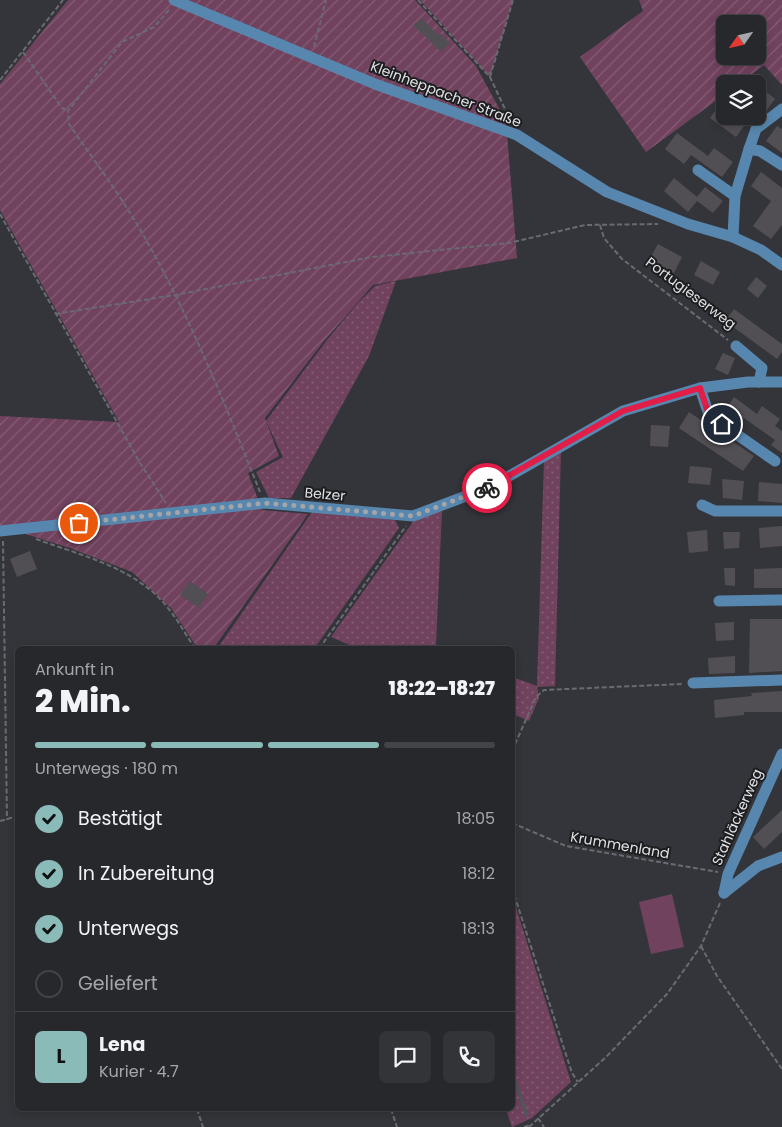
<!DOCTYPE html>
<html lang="de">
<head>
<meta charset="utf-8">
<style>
	body { margin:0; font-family:Poppins,sans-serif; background:#333438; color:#f1f3f6; height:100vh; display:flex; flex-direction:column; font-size:19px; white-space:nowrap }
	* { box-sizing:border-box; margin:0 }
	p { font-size:16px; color:#a4a6a9 }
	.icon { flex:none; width:28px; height:28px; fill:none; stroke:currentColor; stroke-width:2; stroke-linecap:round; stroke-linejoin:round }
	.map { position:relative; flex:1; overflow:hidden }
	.details { position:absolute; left:15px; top:646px; width:500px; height:465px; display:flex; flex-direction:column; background:#27282c; border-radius:8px; box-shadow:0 2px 8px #0003,0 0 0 1px #434448 }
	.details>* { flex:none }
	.needle { width:32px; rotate:236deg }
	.fabs { position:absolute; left:716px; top:15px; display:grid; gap:10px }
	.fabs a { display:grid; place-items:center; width:50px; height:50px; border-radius:8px; background:#27282c; box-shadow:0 2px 8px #0003,0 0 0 1px #434448; font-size:25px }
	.pin { position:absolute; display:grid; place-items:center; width:42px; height:42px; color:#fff; margin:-21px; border:2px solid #fff; border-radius:50%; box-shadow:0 1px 5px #0007 }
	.courier { position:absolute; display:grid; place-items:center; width:50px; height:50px; margin:-25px; border:4px solid #e11d48; border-radius:50%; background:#fff; color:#222; box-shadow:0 1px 6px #0007 }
	.summary em { font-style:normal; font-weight:800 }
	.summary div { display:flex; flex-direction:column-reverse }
	.summary { display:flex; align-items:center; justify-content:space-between; height:85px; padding:0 20px }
	h1 { font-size:32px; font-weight:800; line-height:38px }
	.bar { display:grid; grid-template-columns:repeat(4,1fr); gap:8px 5px; align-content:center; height:60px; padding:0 20px }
	.bar i { height:6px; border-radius:4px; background:#434448 }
	.bar .current { background:#8bbbb9 }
	.bar p { grid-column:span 4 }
	.line { display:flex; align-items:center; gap:12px; padding:0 20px; border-top:1px solid #434448 }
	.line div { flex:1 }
	.round { display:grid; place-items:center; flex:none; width:52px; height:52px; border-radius:8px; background:#333438 }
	ol { padding:0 20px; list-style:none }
	li { display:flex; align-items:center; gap:15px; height:55px }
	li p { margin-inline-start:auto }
	li .icon { padding:5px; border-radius:50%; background:#8bbbb9; color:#111; stroke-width:4 }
	li:last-child { color:#a4a6a9 }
	li i { width:28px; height:28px; border:2px solid #434448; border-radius:50% }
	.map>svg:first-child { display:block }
</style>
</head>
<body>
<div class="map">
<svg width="782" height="1127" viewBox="0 0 782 1127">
	<defs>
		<pattern id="grass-dots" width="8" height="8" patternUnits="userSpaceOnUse" patternTransform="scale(1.25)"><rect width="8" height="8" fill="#71425e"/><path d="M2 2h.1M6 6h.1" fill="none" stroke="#855d75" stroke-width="1.8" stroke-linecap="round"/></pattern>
		<pattern id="garden-furrows" width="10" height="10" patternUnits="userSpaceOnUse" patternTransform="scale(1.25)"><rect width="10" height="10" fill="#71425e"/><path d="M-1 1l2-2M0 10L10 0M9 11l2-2" fill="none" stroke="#855d75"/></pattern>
	</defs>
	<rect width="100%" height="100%" fill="#34353a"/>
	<g fill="url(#grass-dots)">
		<path d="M396,281L369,356L291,498H269L256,472L283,457L266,421L327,340L358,303L375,286Z"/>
		<path d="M561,450L555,686L537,687L539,698L529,721L513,714L512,677L537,686L544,460Z"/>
		<path d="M442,510L436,645L444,649H359L331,637L415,519Z"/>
		<path d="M312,512L395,520L399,528L314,649H217Z"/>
		<path d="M513,898L571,1082L532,1118L512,1127L506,1109H512Z"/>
	</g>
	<g fill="url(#garden-furrows)" fill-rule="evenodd">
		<path d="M68,0H415L476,66L506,121L517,258L373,285L324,341L265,418L279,456L248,473L262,510L308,514L213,649H198L171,608L132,572L70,548L0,526V416L119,422L0,210V84Z"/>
		<path d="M420,0H513L490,77Z"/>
		<path d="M639,0H782V85L764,65L739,84H725V94L646,152L580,57L643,11ZM725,24H758V56H725Z"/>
	</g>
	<path fill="#71425e" d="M672,894L684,947L651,954L639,902Z"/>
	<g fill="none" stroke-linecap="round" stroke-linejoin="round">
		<path stroke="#4c585b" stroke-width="3" d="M512,1073L527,1116"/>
	</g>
	<g fill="#524f54">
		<path d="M422,18L438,35L440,33L450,43L441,52L413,25Z"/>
		<path d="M758,85L775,99L766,111L758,104Z"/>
		<path d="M720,104L725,108V116H736L746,123L736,137L710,118Z"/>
		<path d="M777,126L782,129V153L766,141Z"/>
		<path d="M677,133L708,156L714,148L733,162L722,177L691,155L684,164L665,149Z"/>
		<path d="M761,172L782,188V225L771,239L753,226L771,201L751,186Z"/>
		<path d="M674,178L697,197L705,187L723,201L713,213L697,201L688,212L664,191Z"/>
		<path d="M658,244L682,257L674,273L649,260Z"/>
		<path d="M701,261L720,272L713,285L694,275Z"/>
		<path d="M756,277L767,286L758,298L747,289Z"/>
		<path d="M734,309L782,344V352L777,359L725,321Z"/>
		<path d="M723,353L735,358L728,375L715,369Z"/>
		<path d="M734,397L757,414L762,406L780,419L775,426L782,431V453L771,445L775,440L744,418L740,423L724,412Z"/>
		<path d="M689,412L754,456L743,471L679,428Z"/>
		<path d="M651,425L670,426L668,447L650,446Z"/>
		<path d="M690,466L712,468L710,485L688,483Z"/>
		<path d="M722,479L744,481L742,500L723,498Z"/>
		<path d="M759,482L782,484V503L758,501Z"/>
		<path d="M782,526V546L760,548L759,528Z"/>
		<path d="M707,530L708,551L689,553L687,532Z"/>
		<path d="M723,532H740L739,548L724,549Z"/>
		<path d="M30,551L37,569L17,577L10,559Z"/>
		<path d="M724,568H735V586L725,585Z"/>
		<path d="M782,568V588H754V569Z"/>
		<path d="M190,581L208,594L199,608L180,595Z"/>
		<path d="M750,619H782V671L749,673Z"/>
		<path d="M734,622V640L716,641L715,623Z"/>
		<path d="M735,656V673L709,674L708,658Z"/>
		<path d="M782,691V712H744V715L715,718L714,700L752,696L751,693Z"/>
		<path d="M782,810V832L764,849L753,837Z"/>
	</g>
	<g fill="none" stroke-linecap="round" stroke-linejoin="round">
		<g stroke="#6a6b70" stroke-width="2" stroke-dasharray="5 2.5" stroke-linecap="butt">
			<path d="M418,0L490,77L511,122"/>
			<path d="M169,10L154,27L122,42L68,111L69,124C91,156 115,188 135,221C186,306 223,399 260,492"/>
			<path d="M314,47L326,0"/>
			<path d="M23,52L62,108L68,111"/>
			<path d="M490,77L513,0"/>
			<path d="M0,80L63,0"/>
			<path d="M0,214L140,463L166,503"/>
			<path d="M600,225L604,238L622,259L728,340"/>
			<path d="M55,314L175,295L372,257L509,243L585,225L658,224"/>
			<path d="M36,539C80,555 129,566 162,601C175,615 185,633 195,649"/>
			<path d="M3,541L7,820"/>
			<path d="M319,649L406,526"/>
			<path d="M512,751L536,697L544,690L682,684"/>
			<path d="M0,821L18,816"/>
			<path d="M512,823L566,846L718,872"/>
			<path d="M512,888L572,1073L578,1082"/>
			<path d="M701,946L717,976L782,1069"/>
			<path d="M197,1109L203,1127"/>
			<path d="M391,1109L397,1127"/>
			<path d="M538,1118L544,1127"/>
			<path d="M524,1127L530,1125"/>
			<path d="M529,1127L606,1057L667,994L701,946L720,903"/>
		</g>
		<g stroke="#5787ae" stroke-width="11">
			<path d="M174,0L375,84L517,135L607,192L688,224L733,237L761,250L782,265"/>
			<path d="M749,149L756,129L782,109"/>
			<path d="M698,170L735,196"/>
			<path d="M733,237L735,196L749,149L760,151L782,165"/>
			<path d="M736,346L762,368L759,382"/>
			<path d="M700,388L709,415L775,461"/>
			<path d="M702,505L715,511H782"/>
			<path d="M0,531L265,503L413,516L490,487L623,411L700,388L748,382H782"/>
			<path d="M719,601L782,600"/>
			<path d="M693,683L782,680"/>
			<path d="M724,893L728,874L782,754"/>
			<path d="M724,893L758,866L782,857"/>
		</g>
	</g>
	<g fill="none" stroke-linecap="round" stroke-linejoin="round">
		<path stroke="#a4a5a9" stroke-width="5" stroke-dasharray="0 9" d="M79,523L265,503L413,516L487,488"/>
		<path stroke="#e11d48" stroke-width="6" d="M487,488L623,411L700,388L709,415L722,424"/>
	</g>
	<g text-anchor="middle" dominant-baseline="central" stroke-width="4" stroke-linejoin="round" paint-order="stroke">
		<g font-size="14" fill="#e1e1e5" stroke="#1c1d1f">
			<text transform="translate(446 94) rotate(21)">Kleinheppacher Straße</text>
			<text transform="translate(691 293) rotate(37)">Portugieserweg</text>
			<text transform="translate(325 494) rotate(5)">Belzer</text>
			<text transform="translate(737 817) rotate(-66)">Stahläckerweg</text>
			<text transform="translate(620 845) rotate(10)">Krummenland</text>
		</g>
	</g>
</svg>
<div class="fabs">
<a><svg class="needle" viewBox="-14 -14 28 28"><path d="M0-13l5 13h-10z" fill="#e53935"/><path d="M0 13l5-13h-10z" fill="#a4a6a9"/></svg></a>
<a><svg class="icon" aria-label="layers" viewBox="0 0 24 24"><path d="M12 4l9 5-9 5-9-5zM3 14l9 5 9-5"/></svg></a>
</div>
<div class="pin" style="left:79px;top:523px;background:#ea580c"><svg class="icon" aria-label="bag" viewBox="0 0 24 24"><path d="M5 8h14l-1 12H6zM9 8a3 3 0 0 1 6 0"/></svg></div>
<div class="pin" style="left:722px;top:424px;background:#1f2937"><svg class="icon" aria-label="home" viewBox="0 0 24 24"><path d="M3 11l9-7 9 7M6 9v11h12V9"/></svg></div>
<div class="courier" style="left:487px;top:488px"><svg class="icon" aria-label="bike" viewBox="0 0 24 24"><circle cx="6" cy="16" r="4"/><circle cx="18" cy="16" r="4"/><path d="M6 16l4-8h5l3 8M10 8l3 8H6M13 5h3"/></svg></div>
<section class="details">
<div class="summary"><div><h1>2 Min.</h1><p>Ankunft in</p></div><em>18:22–18:27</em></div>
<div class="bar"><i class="current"></i><i class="current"></i><i class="current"></i><i></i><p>Unterwegs · 180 m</p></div>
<ol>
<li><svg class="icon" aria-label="check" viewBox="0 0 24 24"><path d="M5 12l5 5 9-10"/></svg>Bestätigt<p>18:05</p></li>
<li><svg class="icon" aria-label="check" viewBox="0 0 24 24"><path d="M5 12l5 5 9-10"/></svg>In Zubereitung<p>18:12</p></li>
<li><svg class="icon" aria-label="check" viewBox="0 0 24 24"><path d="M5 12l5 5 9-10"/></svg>Unterwegs<p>18:13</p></li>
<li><i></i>Geliefert</li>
</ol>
<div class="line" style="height:90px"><b class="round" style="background:#8bbbb9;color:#111">L</b><div><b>Lena</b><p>Kurier · 4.7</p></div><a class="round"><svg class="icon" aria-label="chat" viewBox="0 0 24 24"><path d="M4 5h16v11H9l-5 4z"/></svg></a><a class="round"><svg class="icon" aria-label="phone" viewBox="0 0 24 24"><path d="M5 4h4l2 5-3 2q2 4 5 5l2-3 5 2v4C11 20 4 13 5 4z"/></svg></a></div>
</section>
</div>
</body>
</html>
